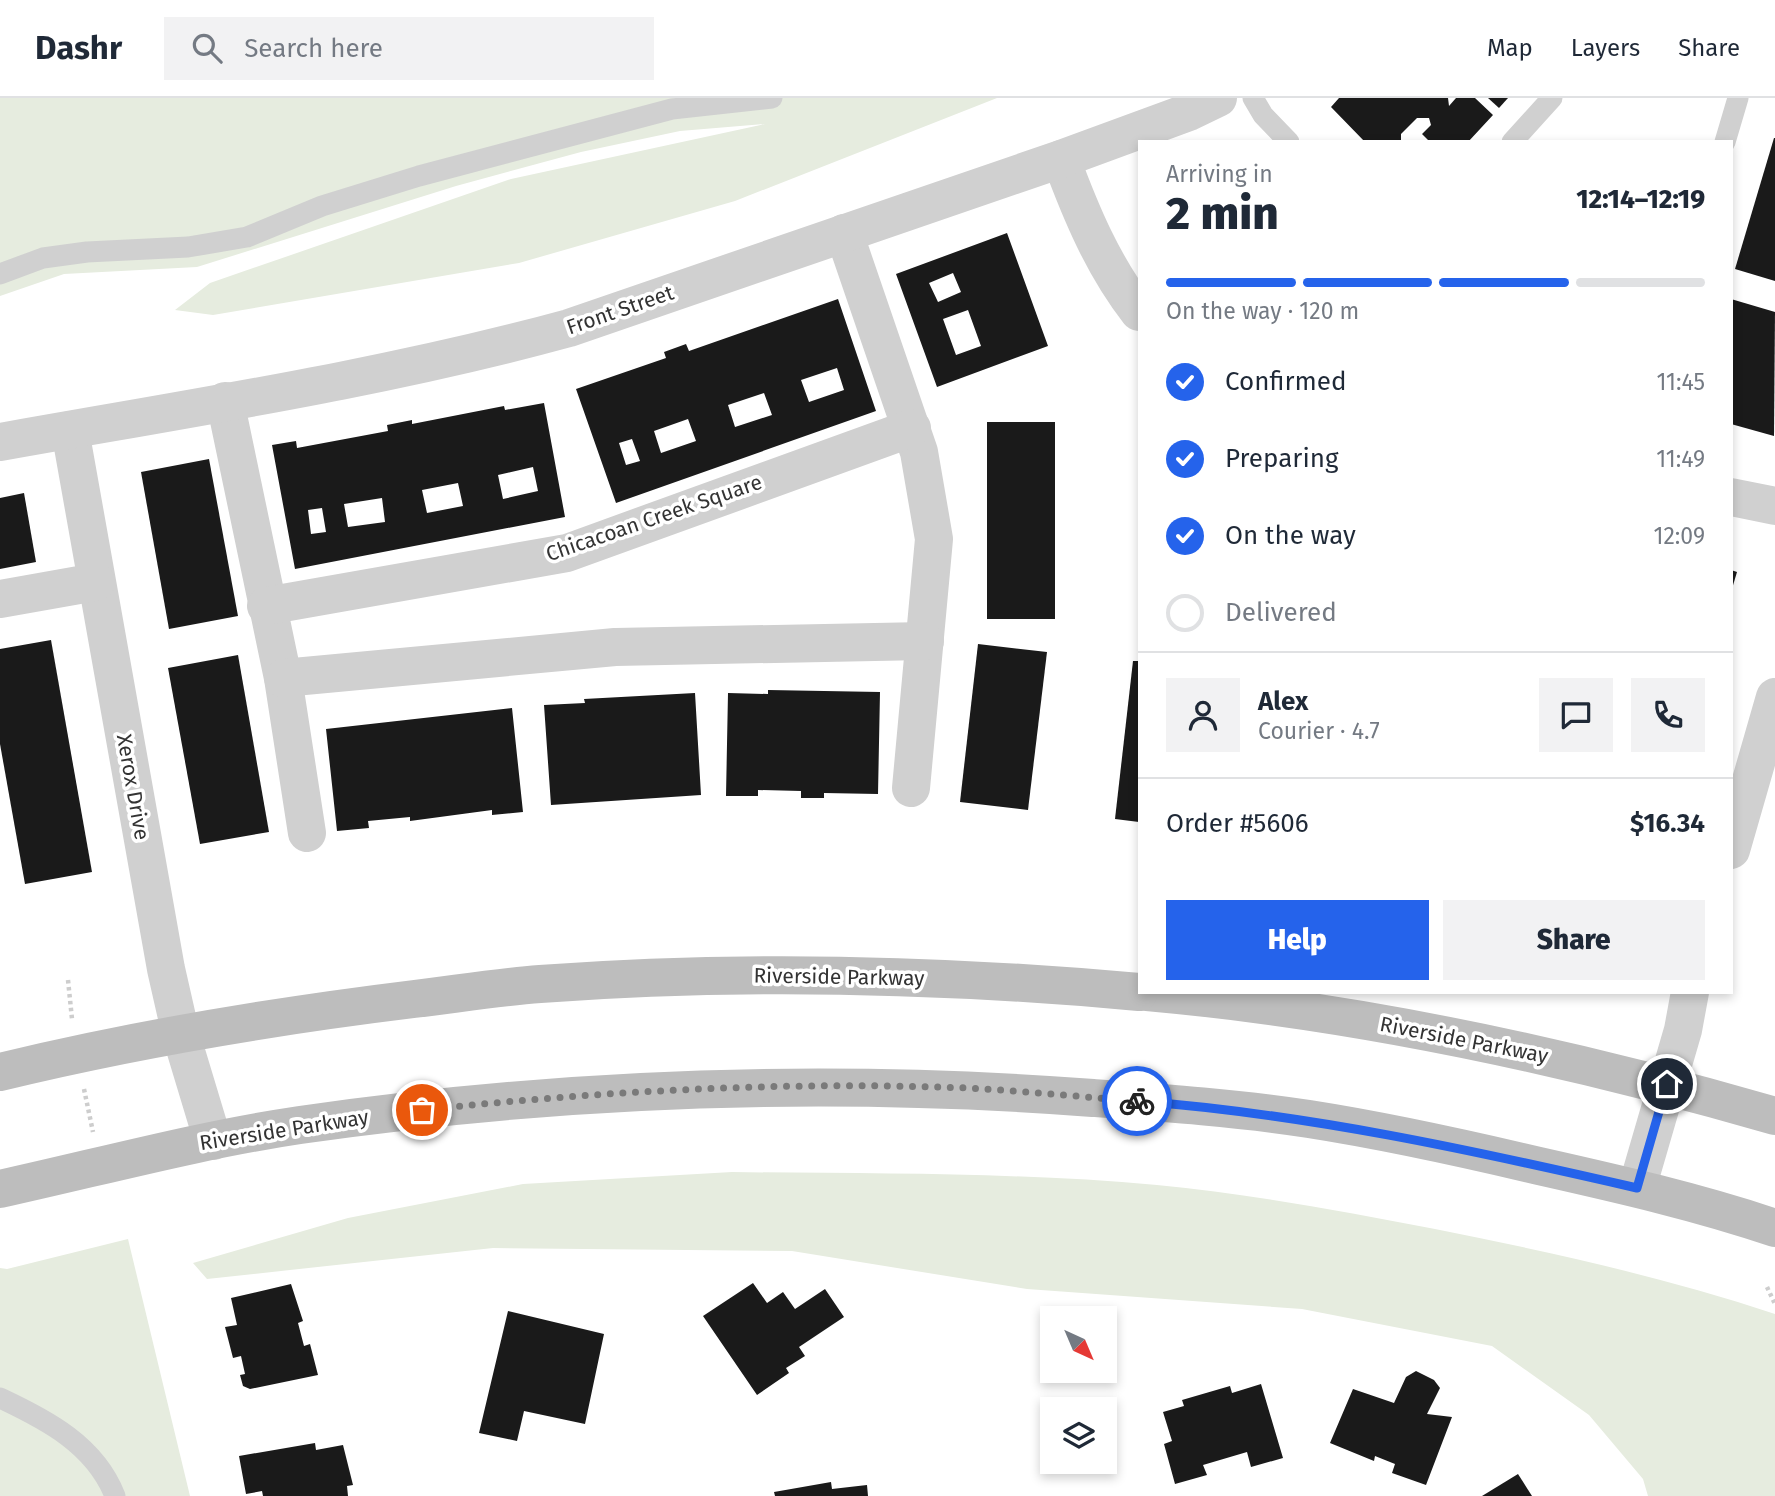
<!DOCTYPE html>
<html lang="en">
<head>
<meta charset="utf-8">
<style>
	body { margin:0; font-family:"Fira Sans",sans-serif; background:#f2f2f3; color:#1f2937; height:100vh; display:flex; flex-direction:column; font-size:26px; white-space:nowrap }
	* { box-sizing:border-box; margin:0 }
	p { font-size:23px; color:#747a83 }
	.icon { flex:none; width:38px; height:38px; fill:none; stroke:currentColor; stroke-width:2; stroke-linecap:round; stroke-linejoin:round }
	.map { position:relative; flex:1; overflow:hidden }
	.details { position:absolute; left:1138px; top:42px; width:595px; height:854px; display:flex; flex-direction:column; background:#fff; border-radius:0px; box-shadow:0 4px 10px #0003 }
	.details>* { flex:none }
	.needle { width:46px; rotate:136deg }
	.tools { position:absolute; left:1040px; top:1208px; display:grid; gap:14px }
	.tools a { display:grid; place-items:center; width:77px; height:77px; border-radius:0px; background:#fff; box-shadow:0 4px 10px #0003; font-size:35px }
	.pin { position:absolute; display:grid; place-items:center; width:60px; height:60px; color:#fff; margin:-30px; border:4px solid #fff; border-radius:50%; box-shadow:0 2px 7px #0007 }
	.courier { position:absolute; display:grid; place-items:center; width:70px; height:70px; margin:-35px; border:5px solid #2563eb; border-radius:50%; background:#fff; color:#222; box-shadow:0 2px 9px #0007 }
	.summary em { font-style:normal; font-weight:800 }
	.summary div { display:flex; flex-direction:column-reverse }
	.summary { display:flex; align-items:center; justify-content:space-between; height:119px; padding:0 28px }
	h1 { font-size:46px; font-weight:800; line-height:52px }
	.bar { display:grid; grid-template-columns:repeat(4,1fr); gap:10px 7px; align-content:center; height:84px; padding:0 28px }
	.bar i { height:9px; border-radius:5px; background:#e0e1e3 }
	.bar .active { background:#2563eb }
	.bar p { grid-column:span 4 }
	.line { display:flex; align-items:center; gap:18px; padding:0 28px; border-top:2px solid #e0e1e3 }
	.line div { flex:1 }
	.round { display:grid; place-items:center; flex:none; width:74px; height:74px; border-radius:0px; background:#f2f2f3 }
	ol { padding:0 28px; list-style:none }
	li { display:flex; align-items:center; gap:21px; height:77px }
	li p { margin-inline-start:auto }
	li .icon { padding:7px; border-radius:50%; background:#2563eb; color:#fff; stroke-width:4 }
	li:last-child { color:#747a83 }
	li i { width:38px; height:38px; border:4px solid #e0e1e3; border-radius:50% }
	.action { display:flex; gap:14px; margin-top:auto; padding:14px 28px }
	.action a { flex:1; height:80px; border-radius:0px; background:#2563eb; color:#fff; font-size:28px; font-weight:800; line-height:80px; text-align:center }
	.action a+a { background:#f2f2f3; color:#1f2937 }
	header { display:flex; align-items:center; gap:42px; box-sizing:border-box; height:98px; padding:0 35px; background:#fff; border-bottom:2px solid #e0e1e3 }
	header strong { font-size:33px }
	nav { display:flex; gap:38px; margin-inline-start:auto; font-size:24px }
	.search { width:490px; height:63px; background:#f2f2f3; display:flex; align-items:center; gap:18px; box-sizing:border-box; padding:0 24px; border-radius:0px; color:#747a83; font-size:26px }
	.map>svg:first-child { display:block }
</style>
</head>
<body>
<header>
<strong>Dashr</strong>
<div class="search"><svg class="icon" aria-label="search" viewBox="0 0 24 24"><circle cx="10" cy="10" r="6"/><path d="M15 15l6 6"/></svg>Search here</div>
<nav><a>Map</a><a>Layers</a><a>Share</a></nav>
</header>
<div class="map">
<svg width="1775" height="1398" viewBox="0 0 1775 1398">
	<rect width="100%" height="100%" fill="#fff"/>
	<g fill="#e6ecdf">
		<path d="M0,0H997L735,103L519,165L213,217L175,212L210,185L511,81L765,26L680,33L581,54L456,88L197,169L64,176L0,198Z"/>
		<path d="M732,1074C873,1076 1016,1074 1157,1087C1250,1096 1343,1113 1435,1131C1550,1154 1664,1179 1775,1216V1398H1648L1643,1381L1589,1317L1492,1248L1302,1211L1027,1191L792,1153L493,1150L207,1181L193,1165L348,1120L523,1086Z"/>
		<path d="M128,1141L190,1398H0V1170L7,1171Z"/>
	</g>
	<g fill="#1a1a1a" fill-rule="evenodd">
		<path d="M1339,0H1448L1449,8L1456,0H1475L1493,17L1468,44H1430L1422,36L1431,27L1429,20H1417L1401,36V44H1365L1331,9Z"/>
		<path d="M1488,0H1508L1499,10Z"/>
		<path d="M1774,40H1775V183L1735,171Z"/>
		<path d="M1007,135L1048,248L937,289L896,176ZM953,175L961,194L938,204L929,185ZM968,212L981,248L956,257L943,221Z"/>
		<path d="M838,201L876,313L616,405L576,291L666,260L664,254L686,246L689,253ZM837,270L844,292L809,304L801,282ZM764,295L772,317L735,329L728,307ZM688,321L696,343L661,355L654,333ZM632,341L640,363L626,367L619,345Z"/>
		<path d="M1731,201L1775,214L1774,338L1731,326Z"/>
		<path d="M544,305L565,419L295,471L272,347L296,343L297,350L388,333L387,327L412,322V326L504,308L505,312ZM533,369L538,393L503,401L498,377ZM458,385L463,408L427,415L422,392ZM382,400L385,424L348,429L344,406ZM322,410L326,434L311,436L308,412Z"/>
		<rect x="987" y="324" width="68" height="197"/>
		<path d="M209,361L238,518L169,531L141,374Z"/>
		<path d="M24,395L36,464L0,471V400Z"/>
		<path d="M1731,472L1737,474L1731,494Z"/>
		<path d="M51,542L92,774L25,786L0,646V551Z"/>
		<path d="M978,546L1047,554L1028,712L960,704Z"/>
		<path d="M238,557L269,734L200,746L168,570Z"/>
		<path d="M1133,563H1139V724L1115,721Z"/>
		<path d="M768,592L880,594L878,696L824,695V700H801V693L758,692V698H726L728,595L768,596Z"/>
		<path d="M695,595L701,697L551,707L544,607L585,605L584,601Z"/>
		<path d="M512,610L523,714L492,717V712L410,723V719L368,723L369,730L337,733L326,631Z"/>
		<path d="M753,1185L767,1205L783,1194L795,1211L825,1191L844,1219L799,1249L805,1258L786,1270L789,1275L757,1297L703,1218Z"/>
		<path d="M291,1186L303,1223L298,1225L304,1248L310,1246L318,1277L250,1291L243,1288L240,1277L245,1276L241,1258L233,1260L225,1229L237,1227L231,1200Z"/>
		<path d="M508,1213L604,1236L585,1326L524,1313L517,1343L479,1335Z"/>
		<path d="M1416,1273L1434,1282L1440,1290L1427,1316L1452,1319L1426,1387L1392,1375L1395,1366L1375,1358L1374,1363L1330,1345L1353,1291L1394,1305L1406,1279Z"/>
		<path d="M1261,1286L1283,1360L1251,1369L1247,1354L1203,1367L1207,1377L1175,1386L1164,1346L1172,1343L1163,1314L1184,1308L1182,1302L1230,1288L1232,1295Z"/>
		<path d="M315,1345L316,1352L343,1347L353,1387L347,1388L348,1398H263L262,1393L246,1396L239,1358Z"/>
		<path d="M1518,1376L1532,1398H1482Z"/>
		<path d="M831,1384L832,1391L867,1387L868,1398H775L774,1394Z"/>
	</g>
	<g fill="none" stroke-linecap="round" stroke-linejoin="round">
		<g stroke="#cdcdcd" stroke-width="4.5" stroke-dasharray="3.5 3.5" stroke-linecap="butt">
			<path d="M68,882L72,921"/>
			<path d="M84,991L93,1034"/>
			<path d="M1767,1189L1775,1206"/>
		</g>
		<g stroke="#d0d0d0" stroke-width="21">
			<path d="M1253,0L1263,17L1289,44"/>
			<path d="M1512,44L1552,0"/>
			<path d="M1725,44L1738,0"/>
			<path d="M0,176L43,160L87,154L188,149L247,139L322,108L419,78L672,11L772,0"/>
			<path d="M0,1300C47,1322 95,1347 115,1398"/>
		</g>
		<g stroke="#d0d0d0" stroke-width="38">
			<path d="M1061,61C1081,115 1103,168 1139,214"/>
			<path d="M844,135L919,354L934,441L911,690"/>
			<path d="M225,303L283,580L307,735"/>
			<path d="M70,332L166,871L181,937L213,1043"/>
			<path d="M0,344C190,310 383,281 569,230L1061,61L1189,14L1218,0"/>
			<path d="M1731,399L1775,408"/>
			<path d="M0,501L96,484"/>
			<path d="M266,508L567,455L912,330"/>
			<path d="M283,580L615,549L925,543"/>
			<path d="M1731,752L1775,599"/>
			<path d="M1637,1090L1683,932L1690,894"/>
		</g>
		<g stroke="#bdbdbd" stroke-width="38">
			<path d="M1147,894C1360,913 1571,959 1775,1018"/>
			<path d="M0,974C136,941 275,918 414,901C456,896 498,889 540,886C739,871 941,876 1139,894"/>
			<path d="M0,1091C100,1069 199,1042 300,1027C563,989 829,980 1093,1000C1165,1005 1238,1010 1309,1021C1386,1033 1463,1050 1539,1068C1619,1086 1698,1104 1775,1130"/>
		</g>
	</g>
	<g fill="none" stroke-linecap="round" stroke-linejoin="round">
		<path stroke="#7a7a7a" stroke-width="7" stroke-dasharray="0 12.6" d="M422,1012C603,993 785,983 968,990C1024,993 1081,999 1137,1003"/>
		<path stroke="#2563eb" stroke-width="9" d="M1137,1003C1307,1016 1472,1052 1637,1090L1667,986"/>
	</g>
	<g text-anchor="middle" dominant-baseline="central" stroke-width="7" stroke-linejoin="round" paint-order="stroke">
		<g font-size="21" fill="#333" stroke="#fff">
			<text transform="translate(620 212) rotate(-19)">Front Street</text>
			<text transform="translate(654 420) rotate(-19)">Chicacoan Creek Square</text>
			<text transform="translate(133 689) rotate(80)">Xerox Drive</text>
			<text transform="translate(839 879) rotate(1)">Riverside Parkway</text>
			<text transform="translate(1464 942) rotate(11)">Riverside Parkway</text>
			<text transform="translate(284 1032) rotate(-9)">Riverside Parkway</text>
		</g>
	</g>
</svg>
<div class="tools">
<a><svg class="needle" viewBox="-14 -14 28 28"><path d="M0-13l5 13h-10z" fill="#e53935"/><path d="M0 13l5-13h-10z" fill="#747a83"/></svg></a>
<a><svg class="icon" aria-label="layers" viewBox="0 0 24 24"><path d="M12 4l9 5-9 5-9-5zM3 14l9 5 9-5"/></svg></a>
</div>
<div class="pin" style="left:422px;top:1012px;background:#ea580c"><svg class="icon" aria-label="bag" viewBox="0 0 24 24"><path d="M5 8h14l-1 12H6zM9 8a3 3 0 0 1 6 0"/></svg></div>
<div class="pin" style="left:1667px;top:986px;background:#1f2937"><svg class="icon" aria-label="home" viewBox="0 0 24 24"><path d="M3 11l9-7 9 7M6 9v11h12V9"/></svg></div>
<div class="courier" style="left:1137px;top:1003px"><svg class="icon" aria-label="bike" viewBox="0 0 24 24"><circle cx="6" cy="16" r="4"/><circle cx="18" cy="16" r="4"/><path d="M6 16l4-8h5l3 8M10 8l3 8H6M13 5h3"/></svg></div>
<section class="details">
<div class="summary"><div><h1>2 min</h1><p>Arriving in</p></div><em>12:14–12:19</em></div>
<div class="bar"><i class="active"></i><i class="active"></i><i class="active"></i><i></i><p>On the way · 120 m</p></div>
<ol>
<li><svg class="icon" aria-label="check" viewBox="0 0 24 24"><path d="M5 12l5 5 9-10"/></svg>Confirmed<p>11:45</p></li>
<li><svg class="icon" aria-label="check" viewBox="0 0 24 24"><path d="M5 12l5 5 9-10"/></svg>Preparing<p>11:49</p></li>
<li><svg class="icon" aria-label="check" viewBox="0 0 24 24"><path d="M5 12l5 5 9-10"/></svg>On the way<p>12:09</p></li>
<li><i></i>Delivered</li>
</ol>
<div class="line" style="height:126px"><a class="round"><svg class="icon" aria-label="person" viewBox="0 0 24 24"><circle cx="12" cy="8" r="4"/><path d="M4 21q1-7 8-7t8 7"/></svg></a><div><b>Alex</b><p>Courier · 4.7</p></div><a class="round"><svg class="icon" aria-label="chat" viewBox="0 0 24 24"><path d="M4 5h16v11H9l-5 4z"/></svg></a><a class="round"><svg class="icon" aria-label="phone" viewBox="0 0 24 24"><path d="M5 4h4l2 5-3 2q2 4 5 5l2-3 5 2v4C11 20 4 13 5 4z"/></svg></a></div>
<div class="line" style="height:91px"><div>Order #5606</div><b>$16.34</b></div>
<div class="action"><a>Help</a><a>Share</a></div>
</section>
</div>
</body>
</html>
